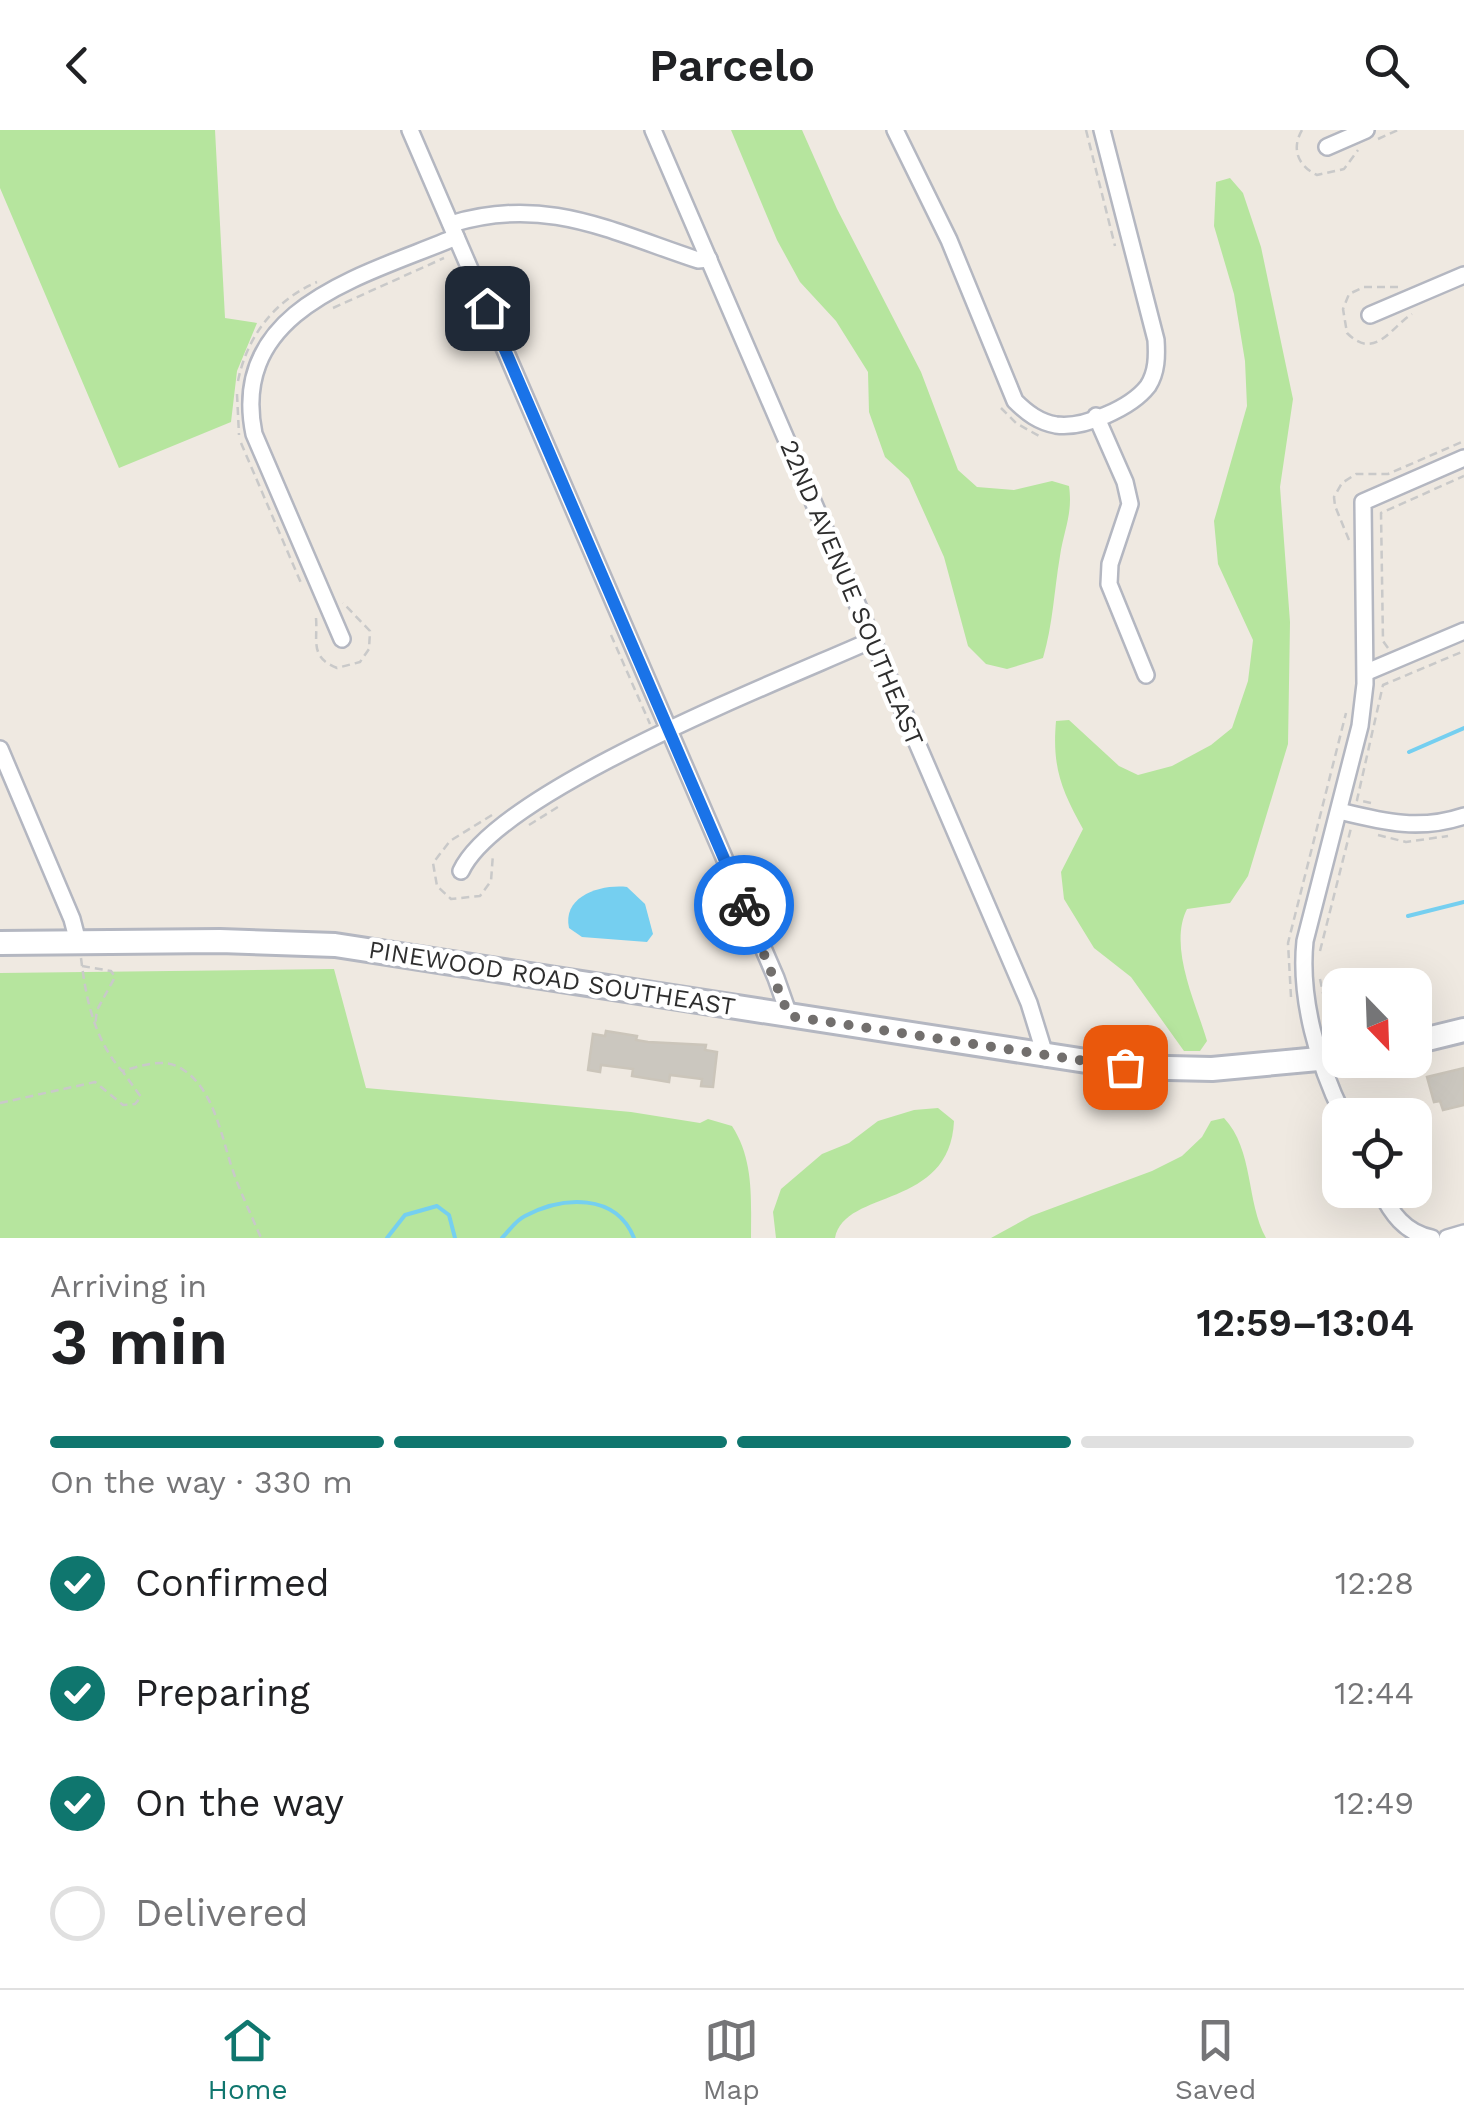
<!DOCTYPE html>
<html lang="en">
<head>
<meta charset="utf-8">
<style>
	body { margin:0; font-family:"Work Sans",sans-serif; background:#f6f6f6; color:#202124; height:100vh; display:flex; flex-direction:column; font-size:38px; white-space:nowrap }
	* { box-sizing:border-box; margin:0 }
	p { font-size:32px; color:#757577 }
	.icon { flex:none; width:55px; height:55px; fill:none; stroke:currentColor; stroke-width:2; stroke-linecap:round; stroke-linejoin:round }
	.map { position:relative; height:1108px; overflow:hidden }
	.panel { display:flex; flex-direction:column; background:#fff; flex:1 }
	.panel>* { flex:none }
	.needle { width:65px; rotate:157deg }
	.buttons { position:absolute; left:1322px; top:838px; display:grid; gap:20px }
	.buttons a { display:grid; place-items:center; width:110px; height:110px; border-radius:20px; background:#fff; box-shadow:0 10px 40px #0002; font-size:50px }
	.pin { position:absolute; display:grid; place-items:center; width:85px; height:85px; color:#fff; margin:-42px; border-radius:20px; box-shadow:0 5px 15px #0006 }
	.courier { position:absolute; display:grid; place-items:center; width:100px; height:100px; margin:-50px; border:8px solid #1a73e8; border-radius:50%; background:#fff; color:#222; box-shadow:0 2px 12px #0007 }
	.head em { font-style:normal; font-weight:600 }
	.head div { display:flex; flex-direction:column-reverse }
	.head { display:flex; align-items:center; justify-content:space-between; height:170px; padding:0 50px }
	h1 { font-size:65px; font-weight:600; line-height:75px }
	.bar { display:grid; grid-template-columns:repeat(4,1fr); gap:15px 10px; align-content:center; height:120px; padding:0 50px }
	.bar i { height:12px; border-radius:8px; background:#e0e0e0 }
	.bar .active { background:#0f766e }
	.bar p { grid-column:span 4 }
	ol { padding:0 50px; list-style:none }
	li { display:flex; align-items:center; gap:30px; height:110px }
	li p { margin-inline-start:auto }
	li .icon { padding:10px; border-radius:50%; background:#0f766e; color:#fff; stroke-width:4 }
	li:last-child { color:#757577 }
	li i { width:55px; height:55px; border:5px solid #e0e0e0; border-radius:50% }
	header { display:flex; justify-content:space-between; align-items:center; height:130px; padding:0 50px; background:#fff; font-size:45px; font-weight:600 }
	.dock { display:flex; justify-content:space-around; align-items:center; height:140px; border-top:2px solid #e0e0e0; background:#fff; font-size:28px; color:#757577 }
	.dock a { display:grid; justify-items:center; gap:5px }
	.dock .active { color:#0f766e }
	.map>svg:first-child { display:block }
</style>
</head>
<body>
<header><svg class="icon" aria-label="back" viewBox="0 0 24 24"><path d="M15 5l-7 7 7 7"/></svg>Parcelo<svg class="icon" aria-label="search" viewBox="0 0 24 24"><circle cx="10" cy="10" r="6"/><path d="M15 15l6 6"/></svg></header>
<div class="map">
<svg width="1464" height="1108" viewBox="0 0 1464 1108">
	<rect width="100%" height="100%" fill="#efe9e1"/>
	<g fill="#b6e59e">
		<path d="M0,0H215L225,188L257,193L237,241L231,292L119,338L0,58Z"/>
		<path d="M731,0H802L837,79L921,242L958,340L977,357L1014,360L1052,351L1069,356C1073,384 1064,399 1060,426C1054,461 1053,494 1043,528L1007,539L986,534L968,516L944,427L909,349L885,327L869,282L868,242L836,191L800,152L777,110Z"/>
		<path d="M1230,48L1243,63L1261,117L1293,269L1280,357L1290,492L1288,614L1248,746L1230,773L1187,779C1168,817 1196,873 1207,911L1200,921H1184L1131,847L1094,818L1064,769L1061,742L1083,699C1061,659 1052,637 1056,591L1069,590L1119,636L1138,645L1172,636L1211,615L1232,598L1248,551L1253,510L1218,434L1214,391L1247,276L1245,231L1234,164L1214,96L1216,52Z"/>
		<path d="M334,839L366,958L631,982L700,993L708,989L732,996C754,1030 751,1069 751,1108H0V843Z"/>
		<path d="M938,978L954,991C950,1080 845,1058 835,1108H776L773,1082L781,1059L822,1024L849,1013L878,991L914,980Z"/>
		<path d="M1224,988C1254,1020 1246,1072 1266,1108H991L1031,1086L1152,1041L1182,1026L1202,1007L1211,991Z"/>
	</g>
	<path fill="#75cff0" d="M627,757L645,774L653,804L647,812L582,807L569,798C562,766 601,754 627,757Z"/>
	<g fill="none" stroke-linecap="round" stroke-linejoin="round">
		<g stroke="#75cff0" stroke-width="4">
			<path d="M1409,622L1464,598"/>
			<path d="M1408,786L1464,772"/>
			<path d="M387,1108L405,1085L437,1076L449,1085L455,1108"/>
			<path d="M502,1108C509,1101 516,1090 525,1086C563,1066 616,1063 634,1108"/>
		</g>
	</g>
	<g fill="#cbc7bf" stroke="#cbc5ba" stroke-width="2.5">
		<path d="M606,901L637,906L636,910L648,912L706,915L705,920L717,922L713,957L701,956L702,949L670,945L669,952L657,950L632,946L633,939L601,935L600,942L588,940L593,904L605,906Z"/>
		<path d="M1464,938V975L1443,980L1440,971L1434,972L1427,947Z"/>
	</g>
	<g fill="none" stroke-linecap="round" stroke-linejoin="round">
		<g stroke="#b4b7c1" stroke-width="20">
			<g id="street">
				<path d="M410,0L776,848L789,885"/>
				<path d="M653,0L1029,873L1046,928"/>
				<path d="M895,0L949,110L1015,271C1027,283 1039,292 1056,295C1083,299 1131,278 1148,256C1157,242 1157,226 1156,210L1102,0"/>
				<path d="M1327,17L1366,0"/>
				<path d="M451,94C545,65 610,101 698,130L709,129"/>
				<path d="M1370,185L1464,145"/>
				<path d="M1096,286L1125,352L1130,374L1110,434L1109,454L1146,545"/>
				<path d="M342,509L254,304C228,177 367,145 456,107"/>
				<path d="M1367,542L1464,501"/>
				<path d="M0,619L72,789L78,812"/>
				<path d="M1339,681C1384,692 1419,701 1464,686"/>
				<path d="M461,741C499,660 783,550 872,510"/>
				<path d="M1343,985C1318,934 1299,868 1305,811L1360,596L1365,554L1363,372L1464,328"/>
				<path d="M1380,1060C1391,1083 1405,1103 1432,1108"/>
				<path d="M1447,1108L1464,1103"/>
			</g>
		</g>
		<g stroke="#b4b7c1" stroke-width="28">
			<g id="secondary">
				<path d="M0,813L220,811L335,815L1125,937L1212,939L1340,927"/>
				<path d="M1415,912L1464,900"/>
			</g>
		</g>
		<g stroke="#c9c9c9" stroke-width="2.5" stroke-dasharray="8 5" stroke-linecap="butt">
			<path d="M1086,0L1115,116"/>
			<path d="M1302,0C1291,19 1298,36 1317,45L1344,39L1358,20"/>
			<path d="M1378,9L1398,0"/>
			<path d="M1398,157H1364L1349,164L1343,179L1347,203C1375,231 1390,198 1412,184"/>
			<path d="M333,178L444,128"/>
			<path d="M238,251C247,206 275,170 317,152"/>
			<path d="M237,264L239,305"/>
			<path d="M1001,278L1016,293L1039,306"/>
			<path d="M241,313L301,453"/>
			<path d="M1349,410L1335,376L1334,367L1342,353L1356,344H1388L1464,311"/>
			<path d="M316,488C318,510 309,527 337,538L360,532L369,519L370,501L343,473"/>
			<path d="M611,505L650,594"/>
			<path d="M1388,518L1383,511L1381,383L1464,346"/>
			<path d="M1371,673L1357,670L1383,555L1464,521"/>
			<path d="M492,685L450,711L433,733L437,756L451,769L480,766L491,751L493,724"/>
			<path d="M529,695L561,675"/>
			<path d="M1378,705L1406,712L1448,706"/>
			<path d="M1320,821L1351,698"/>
			<path d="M81,828C86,869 94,909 122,941C141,936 164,927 182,939C213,958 221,1004 231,1035C239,1060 251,1084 261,1108"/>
			<path d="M82,836L111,841L115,847L97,880L95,896"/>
			<path d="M1320,849L1333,909"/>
			<path d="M1291,867L1288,813L1346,583"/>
			<path d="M0,973L95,952L123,975L135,974L141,967L123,942"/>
		</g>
		<use href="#street" stroke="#fff" stroke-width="15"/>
		<use href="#secondary" stroke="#fff" stroke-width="22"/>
	</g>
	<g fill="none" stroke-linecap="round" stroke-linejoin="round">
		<path stroke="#726f6d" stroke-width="10" stroke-dasharray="0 18" d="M744,775L789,886L1125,937"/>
		<path stroke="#1a73e8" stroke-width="12" d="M487,178L744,775"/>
	</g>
	<g text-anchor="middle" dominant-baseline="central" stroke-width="9" stroke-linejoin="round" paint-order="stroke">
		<g font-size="25" fill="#2e2e2e" stroke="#fff">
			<text transform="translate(852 463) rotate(67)">22ND AVENUE SOUTHEAST</text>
			<text transform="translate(552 848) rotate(9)">PINEWOOD ROAD SOUTHEAST</text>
		</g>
	</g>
</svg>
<div class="buttons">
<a><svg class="needle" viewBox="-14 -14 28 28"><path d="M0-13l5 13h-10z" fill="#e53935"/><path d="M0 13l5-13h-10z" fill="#757577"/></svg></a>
<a><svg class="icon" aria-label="locate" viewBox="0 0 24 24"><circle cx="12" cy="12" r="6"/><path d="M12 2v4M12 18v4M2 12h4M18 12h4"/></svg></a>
</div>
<div class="pin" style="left:1125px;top:937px;background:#ea580c"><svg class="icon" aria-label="bag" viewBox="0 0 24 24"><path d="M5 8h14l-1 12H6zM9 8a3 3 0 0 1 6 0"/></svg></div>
<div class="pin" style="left:487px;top:178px;background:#1f2937"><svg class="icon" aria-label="home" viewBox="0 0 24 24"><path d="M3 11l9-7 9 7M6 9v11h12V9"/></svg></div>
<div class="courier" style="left:744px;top:775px"><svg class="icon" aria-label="bike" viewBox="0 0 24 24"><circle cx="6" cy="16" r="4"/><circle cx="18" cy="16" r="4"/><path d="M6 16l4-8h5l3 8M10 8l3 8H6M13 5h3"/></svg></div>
</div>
<section class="panel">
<div class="head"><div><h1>3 min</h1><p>Arriving in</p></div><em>12:59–13:04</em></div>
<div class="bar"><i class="active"></i><i class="active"></i><i class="active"></i><i></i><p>On the way · 330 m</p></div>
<ol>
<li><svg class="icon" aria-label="check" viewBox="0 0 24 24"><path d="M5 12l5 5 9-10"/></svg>Confirmed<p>12:28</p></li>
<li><svg class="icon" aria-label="check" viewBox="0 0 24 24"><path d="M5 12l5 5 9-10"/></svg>Preparing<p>12:44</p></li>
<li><svg class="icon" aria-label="check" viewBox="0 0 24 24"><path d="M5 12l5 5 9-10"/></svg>On the way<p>12:49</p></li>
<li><i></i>Delivered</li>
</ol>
</section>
<nav class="dock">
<a class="active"><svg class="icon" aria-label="home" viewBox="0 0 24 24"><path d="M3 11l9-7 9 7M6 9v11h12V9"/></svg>Home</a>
<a><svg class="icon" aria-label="map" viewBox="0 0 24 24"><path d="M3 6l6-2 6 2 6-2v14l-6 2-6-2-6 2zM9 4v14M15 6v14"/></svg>Map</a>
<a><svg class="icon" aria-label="saved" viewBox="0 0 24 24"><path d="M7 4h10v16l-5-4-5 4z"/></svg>Saved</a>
</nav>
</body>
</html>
